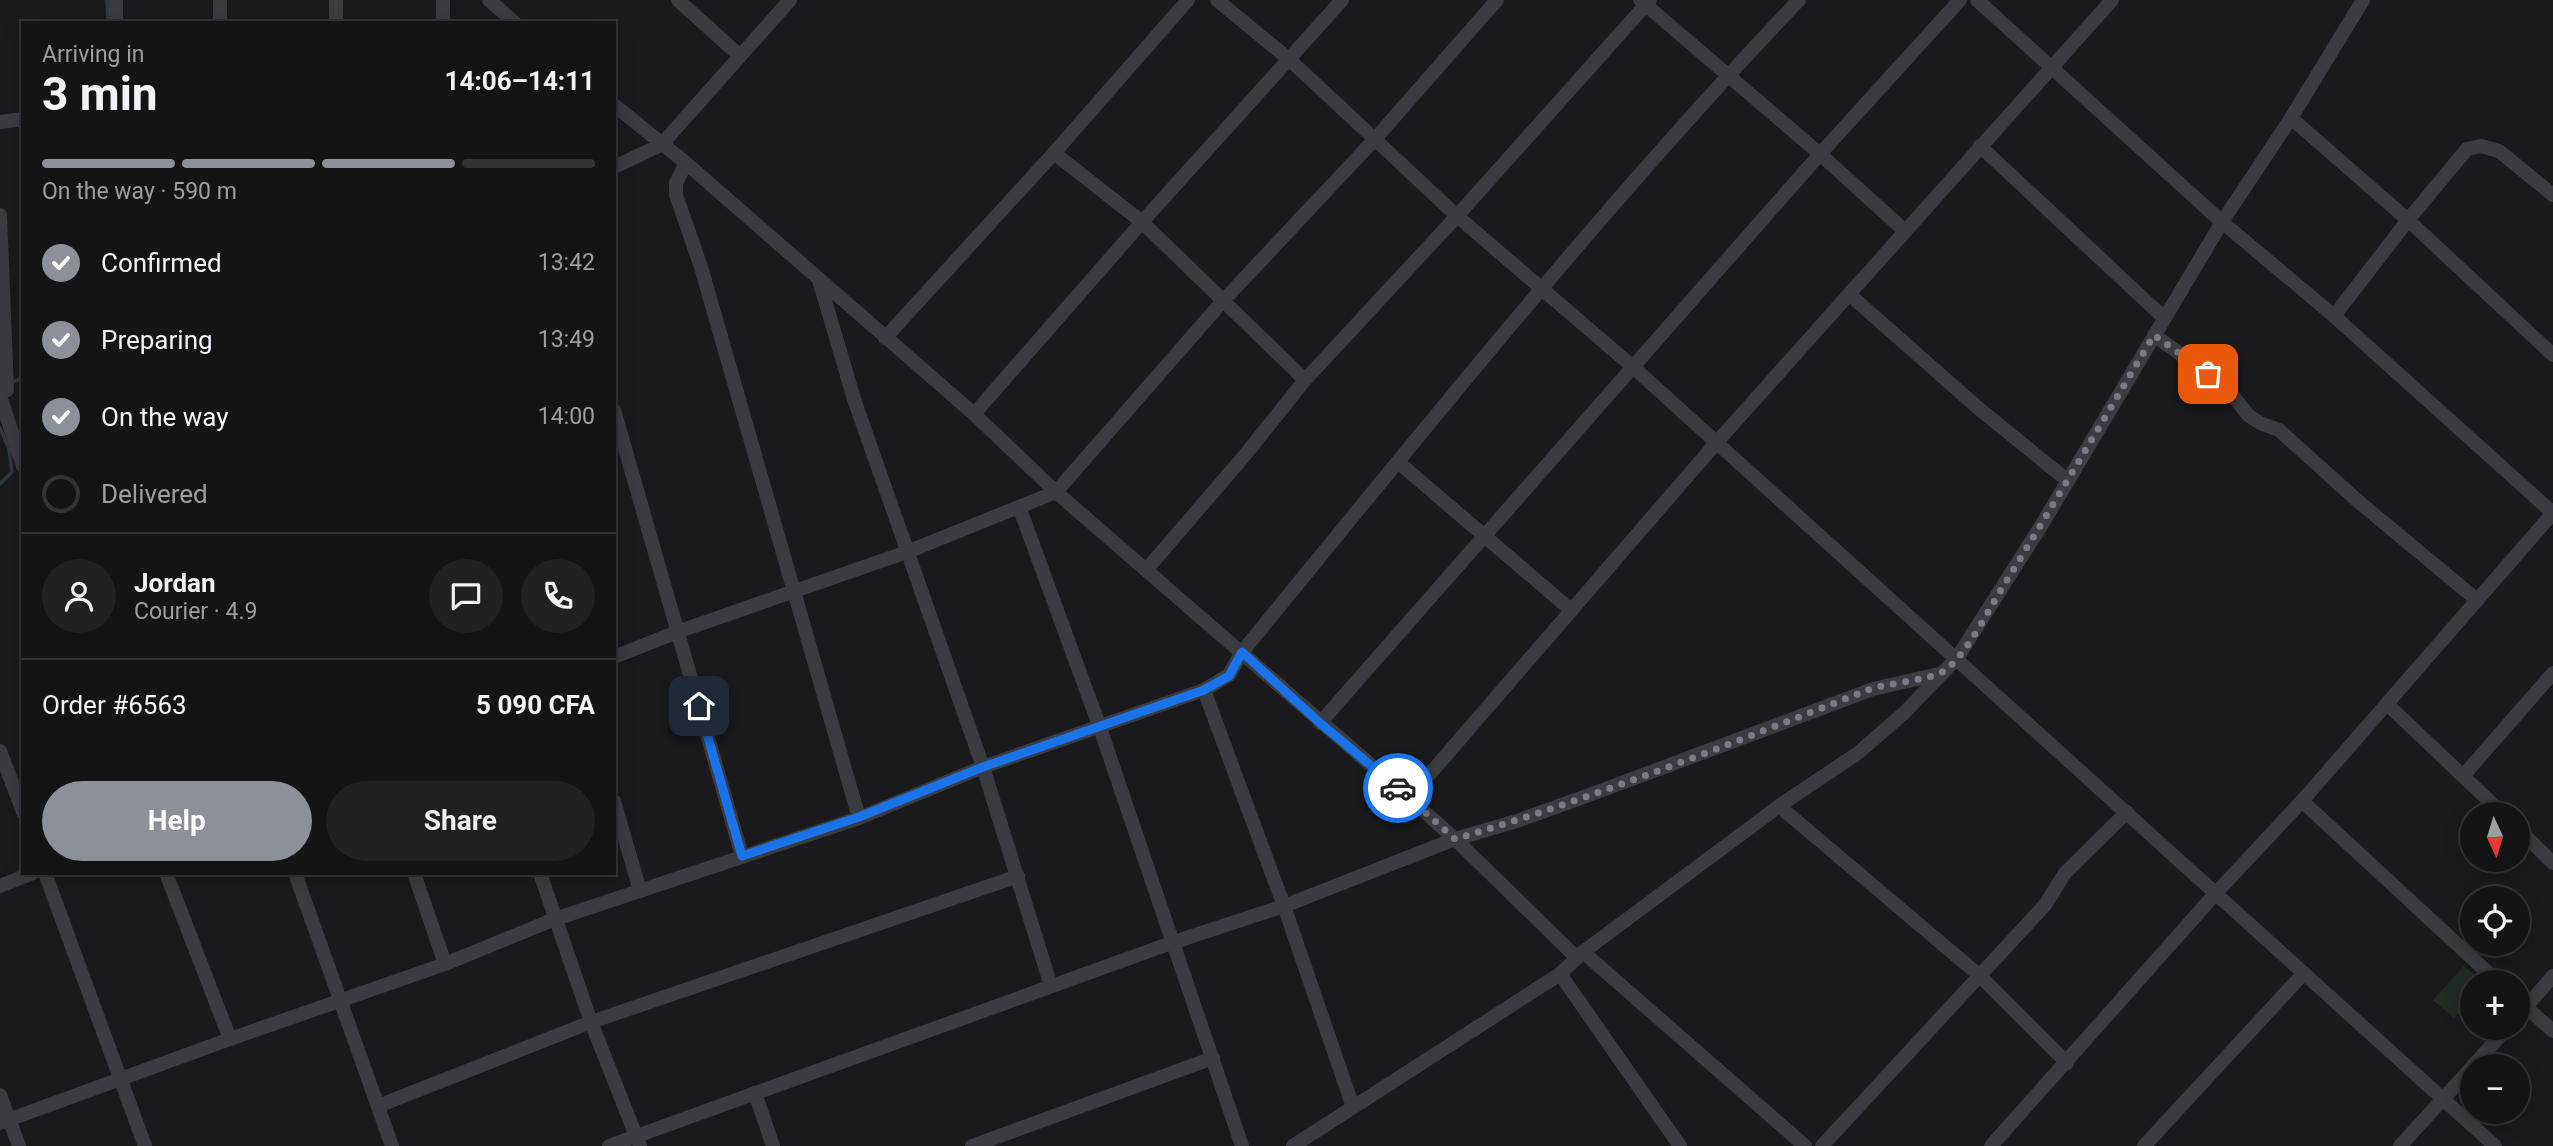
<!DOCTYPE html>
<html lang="en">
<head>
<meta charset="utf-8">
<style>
	body { margin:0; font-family:Roboto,sans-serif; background:#212122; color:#f1f3f6; height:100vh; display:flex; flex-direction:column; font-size:26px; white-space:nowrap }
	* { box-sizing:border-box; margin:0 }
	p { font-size:23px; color:#9d9ea0 }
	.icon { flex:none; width:38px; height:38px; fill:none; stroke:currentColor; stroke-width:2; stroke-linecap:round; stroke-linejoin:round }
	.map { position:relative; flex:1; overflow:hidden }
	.side { position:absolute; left:21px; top:21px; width:595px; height:854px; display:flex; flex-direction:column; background:#141415; border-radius:0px; box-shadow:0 4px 18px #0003,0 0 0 2px #333334 }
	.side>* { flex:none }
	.needle { width:46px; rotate:176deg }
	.controls { position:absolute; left:2460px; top:802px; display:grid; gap:14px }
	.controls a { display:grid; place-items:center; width:70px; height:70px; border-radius:50%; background:#141415; box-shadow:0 4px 18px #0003,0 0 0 2px #333334; font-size:35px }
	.pin { position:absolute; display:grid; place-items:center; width:60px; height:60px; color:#fff; margin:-30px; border-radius:14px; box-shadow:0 4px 10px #0006 }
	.courier { position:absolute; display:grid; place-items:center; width:70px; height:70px; margin:-35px; border:5px solid #1a73e8; border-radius:50%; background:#fff; color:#222; box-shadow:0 2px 9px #0007 }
	.overview em { font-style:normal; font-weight:700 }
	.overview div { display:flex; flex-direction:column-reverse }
	.overview { display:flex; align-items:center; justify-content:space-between; height:119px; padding:0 21px }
	h1 { font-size:46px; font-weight:700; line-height:52px }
	.bar { display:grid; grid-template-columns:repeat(4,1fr); gap:10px 7px; align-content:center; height:84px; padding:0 21px }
	.bar i { height:9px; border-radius:5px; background:#333334 }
	.bar .selected { background:#8c9099 }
	.bar p { grid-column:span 4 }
	.line { display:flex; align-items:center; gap:18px; padding:0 21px; border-top:2px solid #333334 }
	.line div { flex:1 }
	.round { display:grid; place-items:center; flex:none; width:74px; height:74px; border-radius:37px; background:#212122 }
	ol { padding:0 21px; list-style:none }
	li { display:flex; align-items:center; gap:21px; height:77px }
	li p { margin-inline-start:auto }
	li .icon { padding:7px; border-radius:50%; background:#8c9099; color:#fff; stroke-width:4 }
	li:last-child { color:#9d9ea0 }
	li i { width:38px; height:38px; border:4px solid #333334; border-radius:50% }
	.button { display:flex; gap:14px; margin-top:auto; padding:14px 21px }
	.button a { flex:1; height:80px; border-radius:42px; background:#8c9099; color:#fff; font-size:28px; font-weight:700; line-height:80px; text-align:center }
	.button a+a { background:#212122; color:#f1f3f6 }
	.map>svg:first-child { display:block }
</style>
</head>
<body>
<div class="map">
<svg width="2553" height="1146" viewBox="0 0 2553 1146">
	<rect width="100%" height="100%" fill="#1a1a1c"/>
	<path fill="#212b23" d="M2464,966L2482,982H2473V997L2454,1018L2433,1000Z"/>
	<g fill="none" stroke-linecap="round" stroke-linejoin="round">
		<g stroke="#2f3941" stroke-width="3.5">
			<path d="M107,0L108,23"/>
			<path d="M12,382L23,378"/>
			<path d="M0,428L9,449L12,472L0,484"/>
		</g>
		<g stroke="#3b3c41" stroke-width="14">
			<path d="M116,0V23"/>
			<path d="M443,0V23"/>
			<path d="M489,0L515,23"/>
			<path d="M678,0L740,56"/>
			<path d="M1217,0L1290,60L1457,216L1633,367L2495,1146"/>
			<path d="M1640,0L1820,154L1905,231"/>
			<path d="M1977,0L2222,222L2334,316L2553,513"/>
			<path d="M220,23V0"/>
			<path d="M336,23V0"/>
			<path d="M614,105L686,163L974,414L1056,492L1409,798L1455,839L1577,958"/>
			<path d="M2291,118L2408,220L2553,355"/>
			<path d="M0,122L23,119"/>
			<path d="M1980,146L2164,318"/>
			<path d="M1054,153L1142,222L1305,380"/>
			<path d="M686,163L676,183V195L701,267L859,818"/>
			<path d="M614,167L661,145L790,0"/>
			<path d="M0,215L7,390"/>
			<path d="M819,280L854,399L983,767L1051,986"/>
			<path d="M1850,295L1977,407L2068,481"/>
			<path d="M2334,316L2408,220L2467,149L2481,146L2499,151L2553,195"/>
			<path d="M2154,335L2226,387L2248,415L2260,423L2279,430L2359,502L2477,600"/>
			<path d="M885,338L1054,153L1188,0"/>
			<path d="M0,396L23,466"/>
			<path d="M614,410L742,856"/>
			<path d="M974,414L1142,222L1342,0"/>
			<path d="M1398,462L1571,610"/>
			<path d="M1020,509L1099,725L1242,1146"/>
			<path d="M1147,569L1245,455L1305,380L1457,216L1650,0"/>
			<path d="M614,657L677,632L907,552L1056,492L1222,302L1375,139L1497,0"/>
			<path d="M1204,690L1284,906L1353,1107"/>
			<path d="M2387,704L2503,814"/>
			<path d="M1320,723L1820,154L1960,0"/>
			<path d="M0,751L23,812"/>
			<path d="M2463,776L2553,673"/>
			<path d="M1409,798L1717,442L2112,0"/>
			<path d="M614,801L640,891"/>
			<path d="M2302,801L2498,982"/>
			<path d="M1779,806L1980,976L2067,1063"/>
			<path d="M2518,829L2553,863"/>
			<path d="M45,873L145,1146"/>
			<path d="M166,873L230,1039"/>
			<path d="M295,873L392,1146"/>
			<path d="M414,873L445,964"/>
			<path d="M540,873L591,1022L640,1146"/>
			<path d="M0,886L33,873"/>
			<path d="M1583,952L1805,1146"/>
			<path d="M1560,974L1680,1146"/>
			<path d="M2518,1000L2553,1031"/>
			<path d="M2518,1016L2553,976"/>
			<path d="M2473,1066L2508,1027"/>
			<path d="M755,1093L773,1146"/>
			<path d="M0,1095L19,1146"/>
			<path d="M378,1106L591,1022L1018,876"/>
			<path d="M0,1123L230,1039L445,964L555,919L859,818L983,767L1204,690L1229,675L1242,652C1423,431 1602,207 1799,0"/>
			<path d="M609,1146L1174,942L1284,906L1455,839L1517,821L1600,791L1873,689L1943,673"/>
			<path d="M972,1146L1213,1058"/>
			<path d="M1293,1146L1560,974L1583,952L1779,806L1858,753L1904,713L1957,658L2041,526L2222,222L2291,118L2363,0"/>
			<path d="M1822,1146L2045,905L2065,873L2127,812"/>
			<path d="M1991,1146L2216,893L2302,801L2553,513"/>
			<path d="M2144,1146L2304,973"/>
			<path d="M2400,1146L2473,1066"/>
		</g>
	</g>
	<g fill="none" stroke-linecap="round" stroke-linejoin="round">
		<path stroke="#797c84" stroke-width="7" stroke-dasharray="0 12.6" d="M1398,788L1455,839C1595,798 1732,743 1868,690C1886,683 1931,680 1944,671C1967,655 1991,605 2007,580C2057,499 2105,417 2154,335L2208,374"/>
		<path stroke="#1a73e8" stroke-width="9" d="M699,706L742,856L859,817L983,767L1204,690L1229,676L1242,652L1320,723L1398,788"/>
	</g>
</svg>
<div class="controls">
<a><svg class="needle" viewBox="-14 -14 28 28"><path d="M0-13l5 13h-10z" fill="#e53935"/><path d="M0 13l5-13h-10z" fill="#9d9ea0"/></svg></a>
<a><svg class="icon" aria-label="locate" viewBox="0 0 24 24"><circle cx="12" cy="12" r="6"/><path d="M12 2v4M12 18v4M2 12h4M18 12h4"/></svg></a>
<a>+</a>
<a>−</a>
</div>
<div class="pin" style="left:2208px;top:374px;background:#ea580c"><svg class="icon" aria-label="bag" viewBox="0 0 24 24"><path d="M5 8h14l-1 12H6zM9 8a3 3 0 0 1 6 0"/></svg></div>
<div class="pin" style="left:699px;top:706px;background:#1f2937"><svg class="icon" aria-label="home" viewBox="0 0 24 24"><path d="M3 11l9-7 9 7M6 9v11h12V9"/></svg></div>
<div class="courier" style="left:1398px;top:788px"><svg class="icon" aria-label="car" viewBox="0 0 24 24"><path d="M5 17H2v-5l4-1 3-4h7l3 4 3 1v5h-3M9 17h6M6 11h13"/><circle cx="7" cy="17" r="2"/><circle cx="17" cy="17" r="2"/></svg></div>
<section class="side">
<div class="overview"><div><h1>3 min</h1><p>Arriving in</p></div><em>14:06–14:11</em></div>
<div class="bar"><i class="selected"></i><i class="selected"></i><i class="selected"></i><i></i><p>On the way · 590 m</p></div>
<ol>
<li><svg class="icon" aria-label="check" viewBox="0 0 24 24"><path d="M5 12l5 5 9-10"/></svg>Confirmed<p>13:42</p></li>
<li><svg class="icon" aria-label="check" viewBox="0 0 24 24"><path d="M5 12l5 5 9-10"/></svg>Preparing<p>13:49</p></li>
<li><svg class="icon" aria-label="check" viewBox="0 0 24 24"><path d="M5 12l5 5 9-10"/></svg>On the way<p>14:00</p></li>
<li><i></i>Delivered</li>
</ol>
<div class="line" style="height:126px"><a class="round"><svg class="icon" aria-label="person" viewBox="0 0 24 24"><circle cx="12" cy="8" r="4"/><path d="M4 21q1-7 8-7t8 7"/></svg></a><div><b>Jordan</b><p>Courier · 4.9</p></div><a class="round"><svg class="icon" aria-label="chat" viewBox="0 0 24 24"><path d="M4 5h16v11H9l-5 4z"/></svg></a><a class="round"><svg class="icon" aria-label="phone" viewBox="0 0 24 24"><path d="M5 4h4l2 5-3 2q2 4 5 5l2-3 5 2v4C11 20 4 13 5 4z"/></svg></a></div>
<div class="line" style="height:91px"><div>Order #6563</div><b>5 090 CFA</b></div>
<div class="button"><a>Help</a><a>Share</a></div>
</section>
</div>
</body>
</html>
